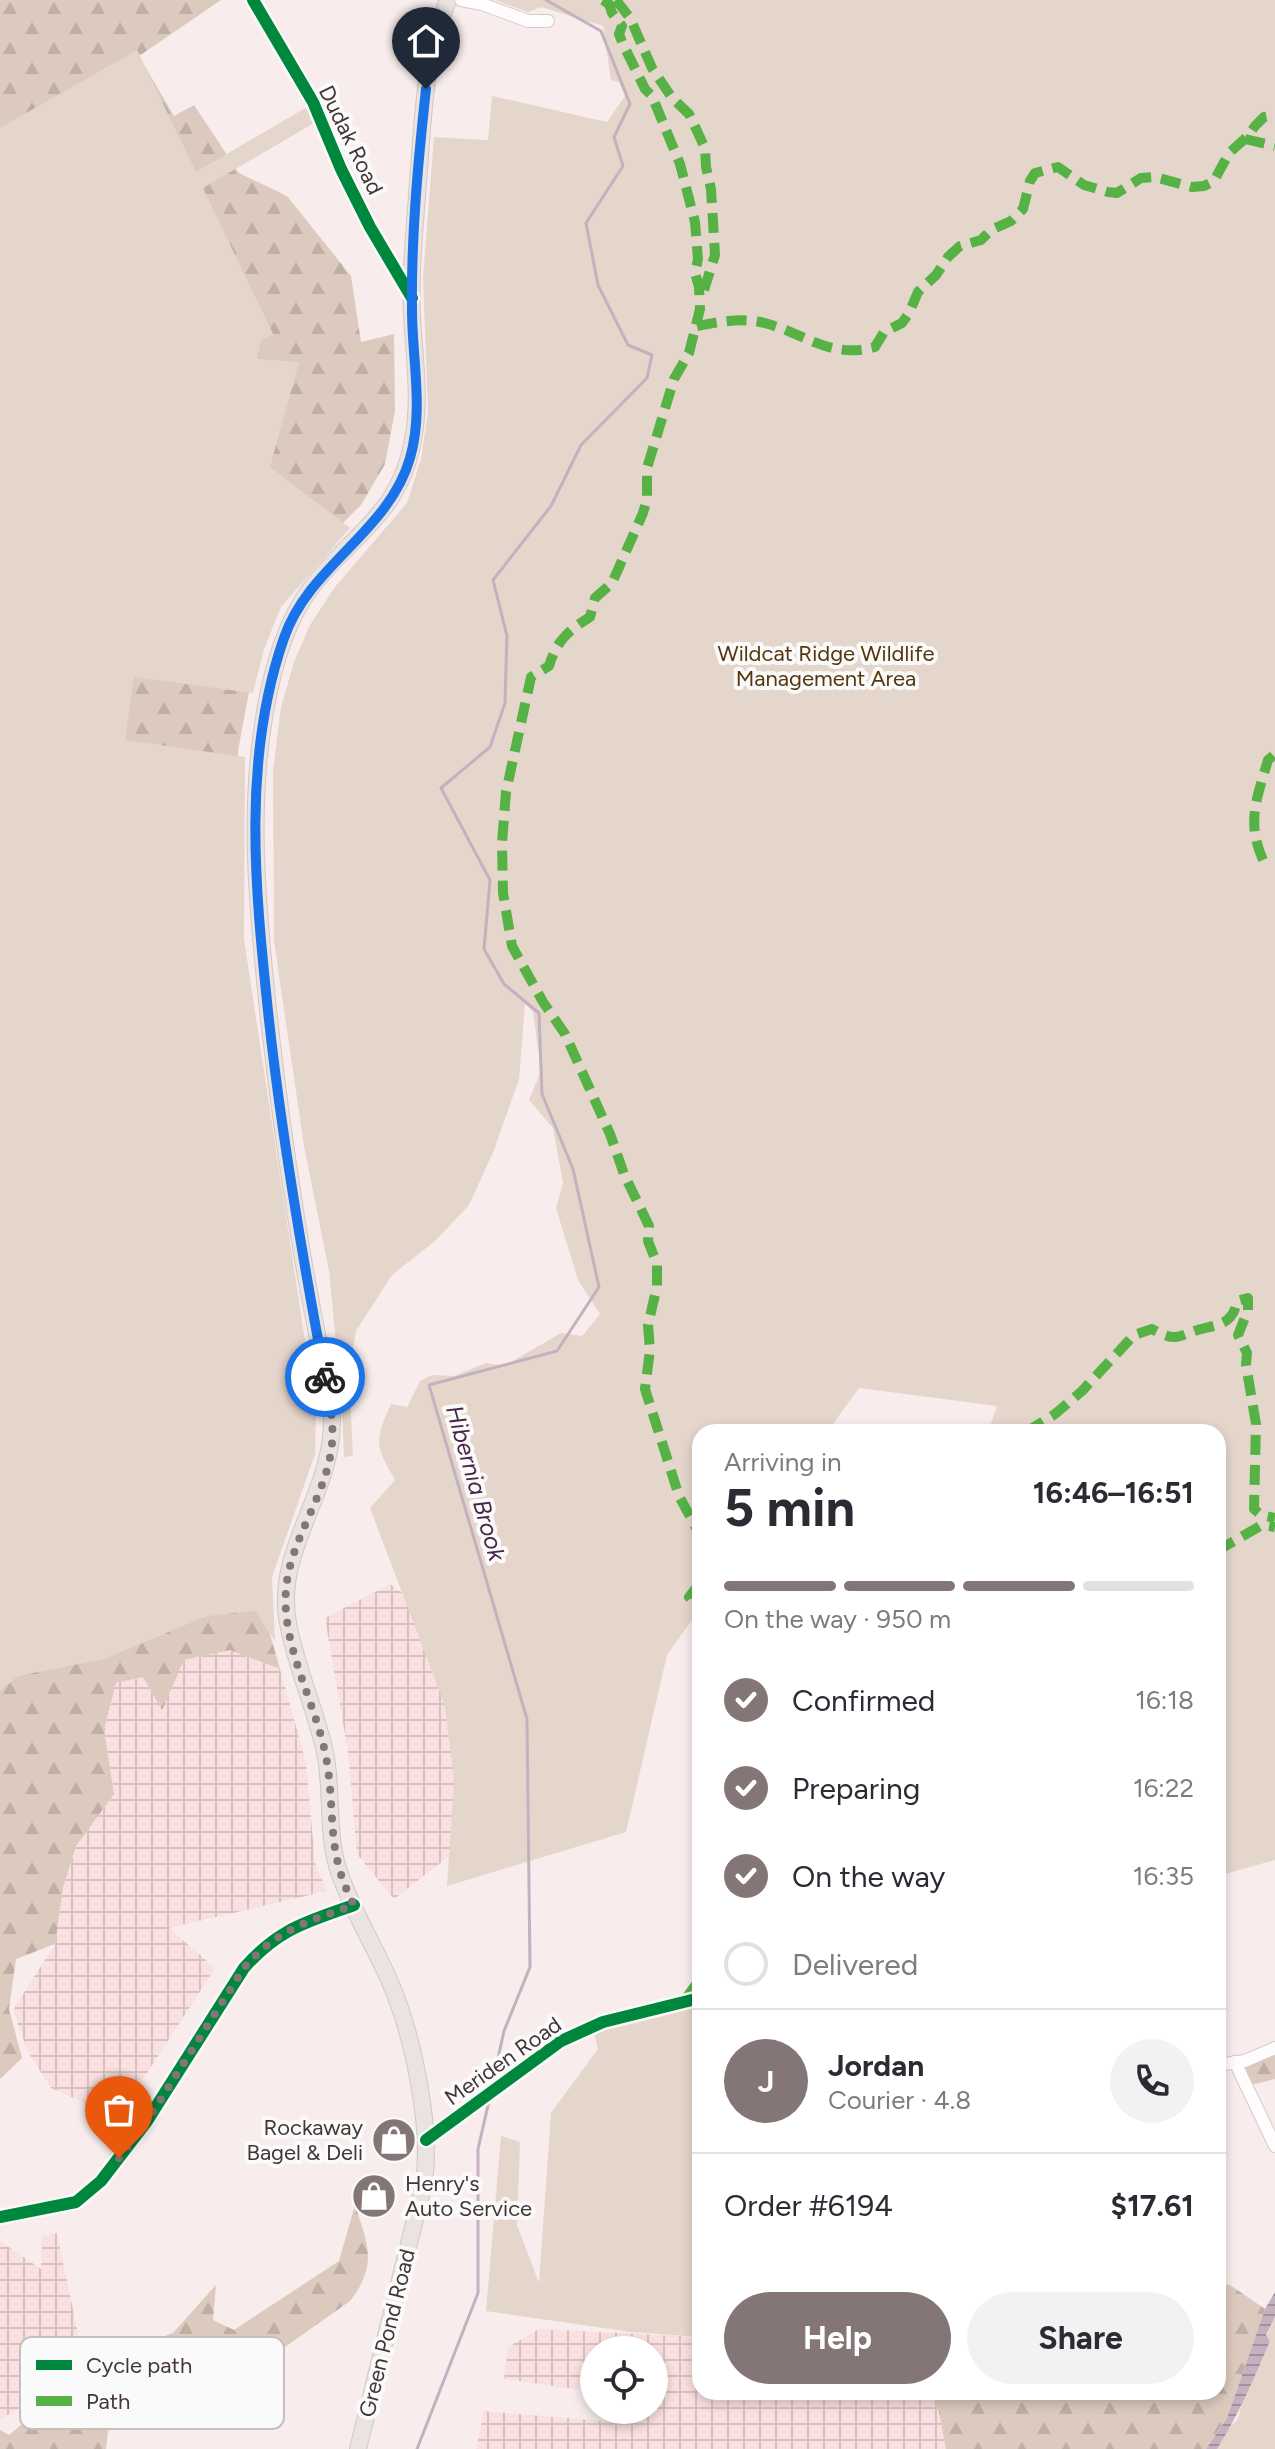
<!DOCTYPE html>
<html lang="en">
<head>
<meta charset="utf-8">
<style>
	body { margin:0; font-family:Figtree,sans-serif; background:#f2f2f3; color:#2b2b33; height:100vh; display:flex; flex-direction:column; font-size:30px; white-space:nowrap }
	* { box-sizing:border-box; margin:0 }
	p { font-size:26px; color:#7c7c81 }
	.icon { flex:none; width:44px; height:44px; fill:none; stroke:currentColor; stroke-width:2; stroke-linecap:round; stroke-linejoin:round }
	.map { position:relative; flex:1; overflow:hidden }
	.drawer { position:absolute; left:692px; top:1424px; width:534px; height:976px; display:flex; flex-direction:column; background:#fff; border-radius:24px; box-shadow:0 4px 12px #0003 }
	.drawer>* { flex:none }
	.fabs { position:absolute; left:580px; top:2336px; display:grid; gap:16px }
	.fabs a { display:grid; place-items:center; width:88px; height:88px; border-radius:50%; background:#fff; box-shadow:0 4px 12px #0003; font-size:40px }
	.pin { position:absolute; display:grid; place-items:center; width:68px; height:68px; color:#fff; margin:-82px -34px; border-radius:50% 50% 50% 0; rotate:-45deg; box-shadow:0 0 8px #0007 }
	.pin .icon { rotate:45deg }
	.courier { position:absolute; display:grid; place-items:center; width:80px; height:80px; margin:-40px; border:6px solid #1a73e8; border-radius:50%; background:#fff; color:#222; box-shadow:0 2px 10px #0007 }
	.summary em { font-style:normal; font-weight:700 }
	.summary div { display:flex; flex-direction:column-reverse }
	.summary { display:flex; align-items:center; justify-content:space-between; height:136px; padding:0 32px }
	h1 { font-size:52px; font-weight:700; line-height:60px }
	.bar { display:grid; grid-template-columns:repeat(4,1fr); gap:12px 8px; align-content:center; height:96px; padding:0 32px }
	.bar i { height:10px; border-radius:6px; background:#e1e1e2 }
	.bar .active { background:#847676 }
	.bar p { grid-column:span 4 }
	.line { display:flex; align-items:center; gap:20px; padding:0 32px; border-top:2px solid #e1e1e2 }
	.line div { flex:1 }
	.round { display:grid; place-items:center; flex:none; width:84px; height:84px; border-radius:42px; background:#f2f2f3 }
	ol { padding:0 32px; list-style:none }
	li { display:flex; align-items:center; gap:24px; height:88px }
	li p { margin-inline-start:auto }
	li .icon { padding:8px; border-radius:50%; background:#847676; color:#fff; stroke-width:4 }
	li:last-child { color:#7c7c81 }
	li i { width:44px; height:44px; border:4px solid #e1e1e2; border-radius:50% }
	.action { display:flex; gap:16px; margin-top:auto; padding:16px 32px }
	.action a { flex:1; height:92px; border-radius:48px; background:#847676; color:#fff; font-size:32px; font-weight:700; line-height:92px; text-align:center }
	.action a+a { background:#f2f2f3; color:#2b2b33 }
	.map>svg:first-child { display:block }
</style>
</head>
<body>
<div class="map">
<svg width="1275" height="2449" viewBox="0 0 1275 2449">
	<defs>
		<pattern id="industrial-grid" width="8" height="8" patternUnits="userSpaceOnUse" patternTransform="scale(2)"><rect width="8" height="8" fill="#fae0e0"/><path d="M0 4h8M4 0v8" fill="none" stroke="#d8c1c1"/></pattern>
		<pattern id="forest-firs" width="22" height="20" patternUnits="userSpaceOnUse" patternTransform="scale(2)"><rect width="22" height="20" fill="#dccabe"/><path d="M5 1l3.5 6h-7zM16 11l3.5 6h-7z" fill="#beaea4"/></pattern>
		<pattern id="water-rules" width="6" height="5" patternUnits="userSpaceOnUse" patternTransform="scale(2)"><rect width="6" height="5" fill="#c5b0c0"/><path d="M0 2.5h6" fill="none" stroke="#a2909d"/></pattern>
	</defs>
	<rect width="100%" height="100%" fill="#f8ecec"/>
	<g fill="url(#industrial-grid)">
		<path d="M390,1584L430,1613L450,1697L461,1847L394,1899L357,1854L348,1752L325,1618Z"/>
		<path d="M230,1650L280,1669L306,1762L315,1863L327,1891L169,1928L215,1968L118,2118L51,2088L28,2052L13,2010L55,1944L63,1888L76,1846L114,1794L104,1729L116,1683L143,1677L184,1660Z"/>
		<path d="M57,2233L80,2343L47,2395L0,2419V2241L41,2269L42,2236Z"/>
		<path d="M539,2329L700,2337V2392H935L946,2449H476L484,2411L614,2422L617,2410H654V2350H594V2392L504,2379L508,2347Z"/>
	</g>
	<g fill="url(#forest-firs)">
		<path d="M0,0H221L139,56L174,116L194,105L239,173L287,196L351,276L361,342L394,334L395,411L385,464L361,505L305,561L257,649L238,751L234,859L269,1562L266,1620L280,1669L230,1650L184,1660L162,1710L143,1677L116,1683L104,1729L114,1794L76,1846L63,1888L55,1944L16,1959L9,2009L22,2058L0,2079Z"/>
		<path d="M1275,2047V2079L1246,2086L1238,2063Z"/>
		<path d="M355,2205C368,2245 378,2264 350,2301L244,2376V2402L209,2428L141,2414L108,2431L106,2449H0V2430L9,2435L97,2361L173,2333L216,2285L213,2320L234,2330L339,2261Z"/>
		<path d="M1218,2284L1230,2285L1265,2309L1227,2418L1206,2449H946L935,2392H1218Z"/>
	</g>
	<g fill="#e5d6cc">
		<path d="M495,0H1275V1860L1218,1876V1432H988L997,1406L859,1388L827,1432H700V1609L667,1655L626,1832L447,1886L454,1781L445,1706L370,1508L395,1480C375,1445 374,1442 391,1404L407,1407L420,1381L432,1375L454,1376L486,1363L504,1366L561,1333L582,1336L600,1314L578,1280L556,1208L563,1183L553,1128L529,1100L541,1071L533,1012L525,1004L519,1079L494,1150L469,1205L435,1241L392,1275L356,1331L349,1372L353,1456L344,1457L342,1403L329,1271L304,1146L274,941L273,771L281,707L294,662L310,625L335,587L407,503L421,459L428,412L423,277L434,137L488,140L492,96L607,122L625,96L619,82L611,80L603,26L541,7L528,12Z"/>
		<path d="M137,50L196,172L307,107L314,123L203,188L273,334L261,341L257,359L299,362L270,467L350,528L281,607L264,649L253,693L134,677L125,740L245,757L244,939L316,1413L315,1454L272,1577L275,1641L255,1611L207,1616L104,1659L18,1676L0,1691V128Z"/>
		<path d="M700,2002V2337L631,2332L486,2311L501,2136L520,2142L517,2225L539,2283L551,2113L598,2049L593,2027Z"/>
		<path d="M1275,2317V2449H1211L1221,2435L1238,2419L1248,2377Z"/>
	</g>
	<path fill="url(#water-rules)" d="M1275,2292V2317L1266,2335L1270,2341C1254,2378 1239,2414 1217,2449H1206L1227,2418L1265,2309Z"/>
	<g fill="none" stroke-linecap="round" stroke-linejoin="round">
		<g stroke="#c5b0c0" stroke-width="3">
			<path d="M492,2085L504,2031L530,1967L527,1719L429,1385L557,1351L599,1287L573,1169L542,1094L539,1013L504,984L484,949L490,880L441,788L490,747L505,703L507,636L493,580L551,506L581,445L647,378L652,355L628,345L598,285L586,223L623,166L614,137L630,104L601,31L546,0"/>
			<path d="M417,2449L478,2293V2149L489,2101"/>
		</g>
		<g stroke="#d5c9c9" stroke-width="14">
			<g id="minor">
				<path d="M253,0L313,102L341,169L370,227L410,295"/>
				<path d="M461,0L482,4L528,21H548"/>
				<path d="M1235,2062L1275,2146"/>
				<path d="M1218,2065L1245,2061L1275,2048"/>
				<path d="M426,2140L561,2041L603,2022L700,1998"/>
				<path d="M0,2217L76,2202L101,2181L147,2121L244,1968C279,1928 307,1922 354,1905"/>
			</g>
		</g>
		<g stroke="#d0c8c8" stroke-width="18">
			<path id="major" d="M358,2449L424,2183C432,2126 413,2035 390,1982C374,1945 352,1910 339,1872C326,1833 333,1791 325,1752C315,1708 296,1667 288,1623C274,1550 333,1494 332,1419C324,1365 312,1312 303,1259C289,1176 277,1093 268,1009C256,897 245,781 274,670C282,640 294,609 314,584C355,532 400,513 413,440C421,399 414,357 412,315C410,270 415,226 418,182C423,120 424,57 448,0"/>
		</g>
		<use href="#minor" stroke="#fefcfc" stroke-width="12"/>
		<use href="#major" stroke="#eae3df" stroke-width="16"/>
		<g stroke="#57b246" stroke-width="10" stroke-dasharray="20 10" stroke-linecap="butt">
			<path d="M603,0L609,4L612,13L622,26L619,34L622,42L645,89L652,96L680,164L695,222L698,259L695,273L699,287L700,309L689,353L674,379L647,468V499L643,513L612,583L595,598L590,617C568,631 557,640 549,666L531,677L506,792L502,843L503,893L512,946L543,1002L565,1034L610,1134L624,1174L649,1226L648,1241L657,1264V1286L648,1325L650,1350L645,1389L679,1496L700,1535"/>
			<path d="M616,0L630,18L652,68L672,98L689,114L705,148L706,167L711,189L715,255L704,290"/>
			<path d="M1245,139L1275,146"/>
			<path d="M697,326C718,322 740,318 760,322C802,331 829,360 875,347L884,332L902,323L909,313L918,292L936,275L948,257L960,246L981,240L991,230L1011,221L1023,209L1030,181L1035,173L1058,167L1084,185L1108,192L1117,193L1141,178L1155,177L1192,187L1204,186L1214,181L1229,153L1248,136L1255,126L1264,117L1275,115"/>
			<path d="M1263,860C1246,822 1257,798 1268,760L1275,754"/>
			<path d="M1026,1432L1055,1414L1082,1391L1134,1335L1152,1329C1177,1343 1177,1336 1201,1329C1220,1324 1233,1324 1237,1301L1248,1298V1310L1238,1335L1247,1353L1246,1365L1256,1424L1254,1509L1261,1515L1275,1518"/>
			<path d="M1218,1553L1220,1549L1262,1525L1275,1527"/>
			<path d="M700,1583L689,1597L693,1602L700,1605"/>
			<path d="M684,2001L700,1979"/>
		</g>
		<g stroke="#fafafa" stroke-width="17">
			<g id="cycleway">
				<path d="M253,0L313,102L341,169L370,227L412,298"/>
				<path d="M426,2140L561,2041L603,2022L700,1998"/>
				<path d="M0,2217L76,2202L101,2181L147,2121L244,1968C279,1928 307,1922 354,1905"/>
			</g>
		</g>
		<use href="#cycleway" stroke="#00873e" stroke-width="12"/>
	</g>
	<g fill="none" stroke-linecap="round" stroke-linejoin="round">
		<path stroke="#847676" stroke-width="8" stroke-dasharray="0 14.4" d="M119,2158L147,2121L244,1968C279,1928 307,1922 354,1905C324,1849 337,1810 325,1752C313,1696 278,1639 287,1581C294,1533 328,1492 332,1443C334,1421 329,1398 325,1377"/>
		<path stroke="#1a73e8" stroke-width="10" d="M325,1377C302,1255 281,1134 268,1011C255,887 242,758 284,638C309,565 389,532 410,458C424,410 412,359 412,310C411,237 418,162 426,89"/>
	</g>
	<defs>
		<g id="shop-disc" transform="scale(2.3)"><circle r="9.5" fill="#847676" stroke="#fafafa"/><path d="M-5-2.5h2.3a2.7 3.5 0 0 1 5.4 0H5L5.5 6h-11ZM-1.5-2.5h3a1.5 2.3 0 0 0-3 0Z" fill="#fff"/></g>
	</defs>
	<g fill-rule="evenodd">
		<use href="#shop-disc" x="394" y="2140"/>
		<use href="#shop-disc" x="374" y="2196"/>
	</g>
	<g text-anchor="middle" dominant-baseline="central" stroke-width="8" stroke-linejoin="round" paint-order="stroke">
		<g font-size="22" fill="#453636" stroke="#fafafa">
			<text transform="translate(351 140) rotate(64)">Dudak Road</text>
			<text transform="translate(503 2061) rotate(-35)">Meriden Road</text>
			<text transform="translate(387 2333) rotate(-76)">Green Pond Road</text>
		</g>
		<g font-size="22" fill="#56360b" stroke="#fafafa">
			<text x="826" y="653">Wildcat Ridge Wildlife<tspan x="826" dy="25">Management Area</tspan></text>
		</g>
		<g font-size="22" fill="#453636" stroke="#fafafa" text-anchor="end">
			<text x="363" y="2127">Rockaway<tspan x="363" dy="25">Bagel &amp; Deli</tspan></text>
			<text x="405" y="2183" text-anchor="start">Henry's<tspan x="405" dy="25">Auto Service</tspan></text>
		</g>
		<g font-size="24" font-style="italic" fill="#482546" stroke="#fafafa">
			<text transform="translate(476 1483) rotate(74)">Hibernia Brook</text>
		</g>
	</g>
	<rect x="20" y="2337" width="264" height="92" rx="12" fill="#fafafa" stroke="#c4bfbf" stroke-width="2"/>
	<rect x="36" y="2360" width="36" height="10" fill="#00873e"/>
	<rect x="36" y="2396" width="36" height="10" fill="#57b246"/>
	<g font-size="22" fill="#453636">
		<text x="86" y="2373">Cycle path</text>
		<text x="86" y="2409">Path</text>
	</g>
</svg>
<div class="fabs">
<a><svg class="icon" aria-label="locate" viewBox="0 0 24 24"><circle cx="12" cy="12" r="6"/><path d="M12 2v4M12 18v4M2 12h4M18 12h4"/></svg></a>
</div>
<div class="pin" style="left:119px;top:2158px;background:#ea580c"><svg class="icon" aria-label="bag" viewBox="0 0 24 24"><path d="M5 8h14l-1 12H6zM9 8a3 3 0 0 1 6 0"/></svg></div>
<div class="pin" style="left:426px;top:89px;background:#1f2937"><svg class="icon" aria-label="home" viewBox="0 0 24 24"><path d="M3 11l9-7 9 7M6 9v11h12V9"/></svg></div>
<div class="courier" style="left:325px;top:1377px"><svg class="icon" aria-label="bike" viewBox="0 0 24 24"><circle cx="6" cy="16" r="4"/><circle cx="18" cy="16" r="4"/><path d="M6 16l4-8h5l3 8M10 8l3 8H6M13 5h3"/></svg></div>
<section class="drawer">
<div class="summary"><div><h1>5 min</h1><p>Arriving in</p></div><em>16:46–16:51</em></div>
<div class="bar"><i class="active"></i><i class="active"></i><i class="active"></i><i></i><p>On the way · 950 m</p></div>
<ol>
<li><svg class="icon" aria-label="check" viewBox="0 0 24 24"><path d="M5 12l5 5 9-10"/></svg>Confirmed<p>16:18</p></li>
<li><svg class="icon" aria-label="check" viewBox="0 0 24 24"><path d="M5 12l5 5 9-10"/></svg>Preparing<p>16:22</p></li>
<li><svg class="icon" aria-label="check" viewBox="0 0 24 24"><path d="M5 12l5 5 9-10"/></svg>On the way<p>16:35</p></li>
<li><i></i>Delivered</li>
</ol>
<div class="line" style="height:144px"><b class="round" style="background:#847676;color:#fff">J</b><div><b>Jordan</b><p>Courier · 4.8</p></div><a class="round"><svg class="icon" aria-label="phone" viewBox="0 0 24 24"><path d="M5 4h4l2 5-3 2q2 4 5 5l2-3 5 2v4C11 20 4 13 5 4z"/></svg></a></div>
<div class="line" style="height:104px"><div>Order #6194</div><b>$17.61</b></div>
<div class="action"><a>Help</a><a>Share</a></div>
</section>
</div>
</body>
</html>
